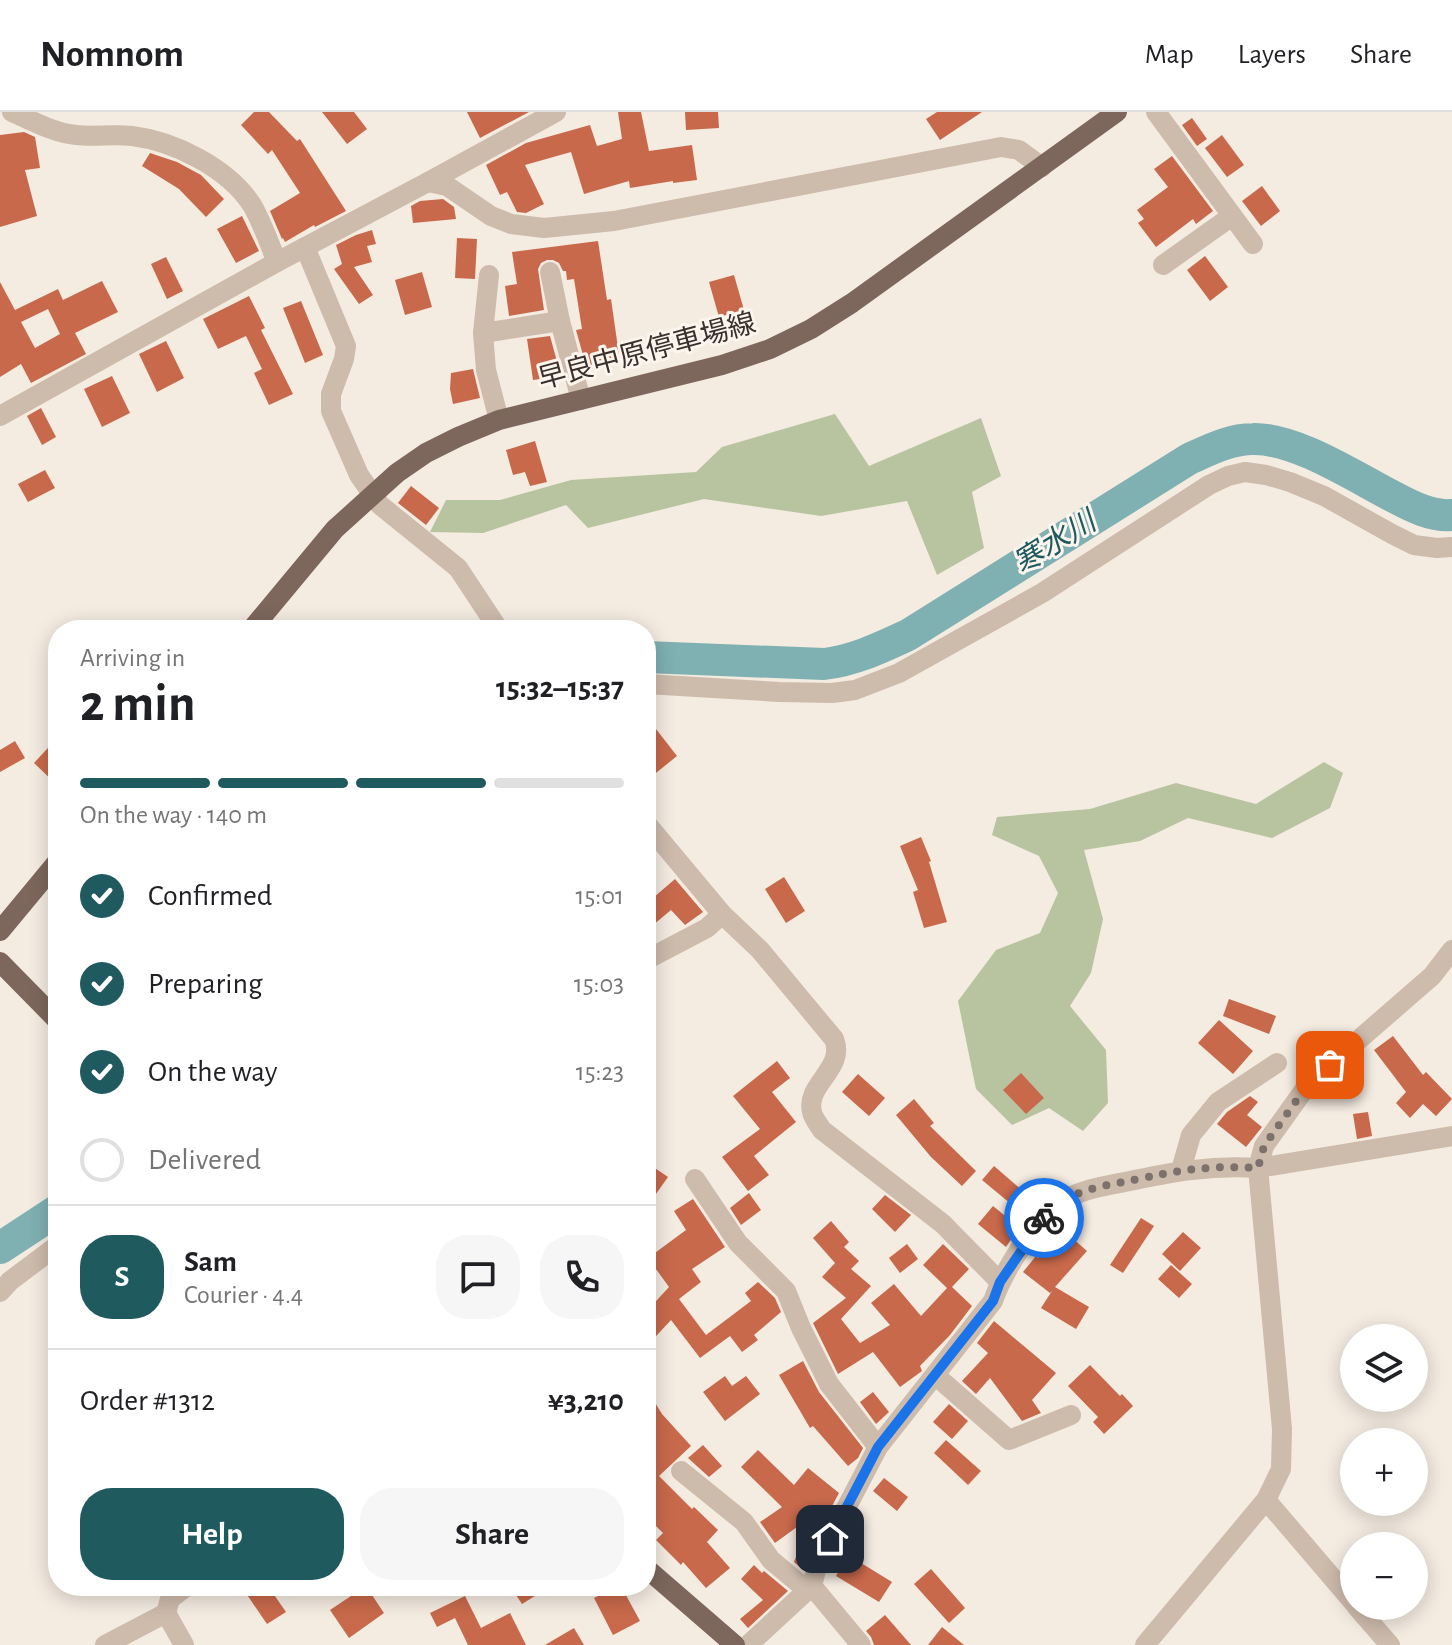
<!DOCTYPE html>
<html lang="en">
<head>
<meta charset="utf-8">
<style>
	body { margin:0; font-family:"Alegreya Sans","Noto Sans JP",sans-serif; background:#f6f6f6; color:#202124; height:100vh; display:flex; flex-direction:column; font-size:30px; white-space:nowrap }
	* { box-sizing:border-box; margin:0 }
	p { font-size:26px; color:#757577 }
	.icon { flex:none; width:44px; height:44px; fill:none; stroke:currentColor; stroke-width:2; stroke-linecap:round; stroke-linejoin:round }
	.map { position:relative; flex:1; overflow:hidden }
	.panel { position:absolute; left:48px; top:508px; width:608px; height:976px; display:flex; flex-direction:column; background:#fff; border-radius:32px; box-shadow:0 4px 20px #0003 }
	.panel>* { flex:none }
	.tools { position:absolute; left:1340px; top:1212px; display:grid; gap:16px }
	.tools a { display:grid; place-items:center; width:88px; height:88px; border-radius:50%; background:#fff; box-shadow:0 4px 20px #0003; font-size:40px }
	.pin { position:absolute; display:grid; place-items:center; width:68px; height:68px; color:#fff; margin:-34px; border-radius:16px; box-shadow:0 4px 12px #0006 }
	.courier { position:absolute; display:grid; place-items:center; width:80px; height:80px; margin:-40px; border:6px solid #1a73e8; border-radius:50%; background:#fff; color:#222; box-shadow:0 2px 10px #0007 }
	.headline em { font-style:normal; font-weight:700 }
	.headline div { display:flex; flex-direction:column-reverse }
	.headline { display:flex; align-items:center; justify-content:space-between; height:136px; padding:0 32px }
	h1 { font-size:52px; font-weight:700; line-height:60px }
	.bar { display:grid; grid-template-columns:repeat(4,1fr); gap:12px 8px; align-content:center; height:96px; padding:0 32px }
	.bar i { height:10px; border-radius:6px; background:#e0e0e0 }
	.bar .active { background:#1f5a5e }
	.bar p { grid-column:span 4 }
	.line { display:flex; align-items:center; gap:20px; padding:0 32px; border-top:2px solid #e0e0e0 }
	.line div { flex:1 }
	.round { display:grid; place-items:center; flex:none; width:84px; height:84px; border-radius:32px; background:#f6f6f6 }
	ol { padding:0 32px; list-style:none }
	li { display:flex; align-items:center; gap:24px; height:88px }
	li p { margin-inline-start:auto }
	li .icon { padding:8px; border-radius:50%; background:#1f5a5e; color:#fff; stroke-width:4 }
	li:last-child { color:#757577 }
	li i { width:44px; height:44px; border:4px solid #e0e0e0; border-radius:50% }
	.primary-button { display:flex; gap:16px; margin-top:auto; padding:16px 32px }
	.primary-button a { flex:1; height:92px; border-radius:32px; background:#1f5a5e; color:#fff; font-size:32px; font-weight:700; line-height:92px; text-align:center }
	.primary-button a+a { background:#f6f6f6; color:#202124 }
	header { display:flex; align-items:center; gap:48px; box-sizing:border-box; height:112px; padding:0 40px; background:#fff; border-bottom:2px solid #e0e0e0 }
	header strong { font-size:38px }
	nav { display:flex; gap:44px; margin-inline-start:auto; font-size:28px }
	.map>svg:first-child { display:block }
</style>
</head>
<body>
<header>
<strong>Nomnom</strong>
<nav><a>Map</a><a>Layers</a><a>Share</a></nav>
</header>
<div class="map">
<svg width="1452" height="1533" viewBox="0 0 1452 1533">
	<rect width="100%" height="100%" fill="#f4ebe1"/>
	<g fill="#b8c4a0">
		<path d="M835,302L869,354L981,306L1001,364L972,380L984,436L937,463L907,389L821,404L704,387L588,416L566,393L483,421L430,420L446,388H500L571,368L696,360L722,335Z"/>
		<path d="M1324,650L1343,661L1330,696L1272,726L1188,706L1140,729L1084,738L1103,807L1091,861L1070,894L1106,938L1108,991L1083,1019L1049,996L1012,1013L976,977L958,889L996,838L1040,821L1058,781L1039,744L992,723L997,705L1090,697L1176,671L1256,692Z"/>
	</g>
	<g fill="none" stroke-linecap="round" stroke-linejoin="round">
		<g stroke="#7fb0b2" stroke-width="32">
			<path d="M646,545L824,552C855,548 880,536 908,523L1189,347C1209,338 1230,327 1253,327C1296,326 1355,365 1394,385C1411,394 1432,405 1452,403"/>
			<path d="M0,1136L58,1098"/>
		</g>
	</g>
	<g fill="#c8694b" fill-rule="evenodd">
		<path d="M254,0H269L297,29L300,27L346,99L315,115L314,113L285,130L283,126L282,127L270,99L300,81L272,38L268,42L241,13Z"/>
		<path d="M322,0H354L367,17L347,32Z"/>
		<path d="M467,0H529L480,26Z"/>
		<path d="M618,0H641L649,39L692,33L697,68L673,71V69L630,76L629,69L584,82L571,40L525,53L544,92L526,101L517,100L507,80L500,83L486,53L526,31L590,13L597,34L622,27Z"/>
		<path d="M685,0H718L719,16L686,18Z"/>
		<path d="M937,0H982L940,28L926,7Z"/>
		<path d="M1192,6L1207,27L1197,34L1182,13Z"/>
		<path d="M24,20L35,25L40,56L25,58L37,104L0,115V23Z"/>
		<path d="M1222,23L1244,53L1227,65L1205,36Z"/>
		<path d="M150,41L177,50L201,63L224,87L206,105L179,77L142,54Z"/>
		<path d="M1172,44L1213,99L1196,112L1193,107L1156,135L1138,111L1144,107L1137,98L1168,75L1154,57Z"/>
		<path d="M1262,74L1280,99L1261,114L1242,89Z"/>
		<path d="M443,87L454,95L456,107L413,111L411,94L420,89Z"/>
		<path d="M242,104L259,139L236,151L217,117Z"/>
		<path d="M372,118L376,132L367,134L372,150L354,155L373,183L359,192L334,157L342,152L336,133L356,123Z"/>
		<path d="M457,126L477,127L475,167L455,166Z"/>
		<path d="M598,129L607,188L611,187L620,250L586,254L576,218L582,217L574,167L567,168L566,159H563L559,151L553,148H547L541,151L538,157L544,198L509,204L505,174L517,172L512,140Z"/>
		<path d="M1205,144L1228,175L1210,189L1187,158Z"/>
		<path d="M166,145L183,179L167,187L151,152Z"/>
		<path d="M422,160L432,195L405,203L395,168Z"/>
		<path d="M734,163L744,198L719,205L709,170Z"/>
		<path d="M102,169L118,200L75,221L86,242L31,271L21,252L0,265V170L15,198L58,177L63,188ZM48,197L60,222L35,236L21,210Z"/>
		<path d="M249,184L265,216L261,218L293,282L269,293L254,261L262,257L246,224L218,237L203,207Z"/>
		<path d="M301,189L323,243L305,251L283,196Z"/>
		<path d="M550,224L561,264L533,268L527,227Z"/>
		<path d="M166,229L184,266L157,280L139,242Z"/>
		<path d="M473,257L480,286L453,292L450,277L451,261Z"/>
		<path d="M112,264L130,301L102,315L84,277Z"/>
		<path d="M41,296L56,325L42,333L27,304Z"/>
		<path d="M535,329L547,370L530,374L525,360L513,363L506,338Z"/>
		<path d="M45,358L55,376L28,390L18,372Z"/>
		<path d="M411,374L439,396L426,413L398,391Z"/>
		<path d="M656,617L677,644L646,669V625Z"/>
		<path d="M58,625V674L34,651Z"/>
		<path d="M15,629L25,646L0,660V638Z"/>
		<path d="M921,725L931,749L929,750L947,810L924,816L913,780L918,778L900,734Z"/>
		<path d="M784,765L805,799L786,811L765,777Z"/>
		<path d="M675,767L703,800L685,813L671,798L646,819V792Z"/>
		<path d="M1229,887L1276,904L1269,922L1223,904Z"/>
		<path d="M1219,908L1253,939L1233,962L1198,931Z"/>
		<path d="M1393,924L1423,963L1426,960L1452,987L1436,1004L1423,992L1410,1006L1396,991L1406,980L1374,938Z"/>
		<path d="M777,949L790,966L772,980L796,1010L754,1044L769,1063L748,1079L722,1045L760,1017L733,984Z"/>
		<path d="M1021,961L1044,986L1026,1002L1003,978Z"/>
		<path d="M858,962L885,986L869,1004L842,980Z"/>
		<path d="M1250,984L1258,990L1247,1003L1262,1015L1246,1035L1217,1012L1227,1000Z"/>
		<path d="M914,987L934,1011L930,1014L976,1059L962,1074L931,1045L896,1003Z"/>
		<path d="M1368,1000L1372,1024L1357,1027L1353,1002Z"/>
		<path d="M646,1050L668,1065L646,1096Z"/>
		<path d="M994,1054L1023,1079L1011,1092L982,1068Z"/>
		<path d="M749,1081L761,1098L741,1113L730,1096Z"/>
		<path d="M885,1083L911,1103L895,1120L872,1097Z"/>
		<path d="M693,1087L725,1135L692,1157L701,1170L679,1187L706,1223L751,1189L745,1181L758,1170L775,1186L781,1200L754,1223L758,1228L742,1240L730,1224L700,1246L671,1208L646,1235V1200L669,1175L648,1146L686,1118L674,1099Z"/>
		<path d="M993,1094L1019,1115L1006,1135L978,1112Z"/>
		<path d="M1141,1106L1154,1114L1123,1161L1110,1153Z"/>
		<path d="M831,1109L849,1130L844,1135L859,1149L851,1157L871,1174L841,1207L860,1231L890,1213L871,1191L894,1172L921,1204L947,1176L923,1153L943,1132L969,1157L952,1175L972,1194L950,1223L920,1254L922,1259L900,1275L873,1240L838,1262L813,1211L846,1186L822,1165L835,1151L813,1126Z"/>
		<path d="M1063,1118L1087,1139L1055,1175L1089,1195L1076,1217L1041,1196L1052,1179L1050,1181L1023,1160L1036,1144L1038,1146Z"/>
		<path d="M1183,1120L1201,1136L1180,1159L1162,1142Z"/>
		<path d="M907,1132L918,1147L900,1161L889,1146Z"/>
		<path d="M1171,1153L1192,1172L1179,1186L1158,1167Z"/>
		<path d="M994,1209L1056,1261L1032,1288L1041,1301L1022,1309L990,1266L976,1282L962,1269L988,1241L977,1231Z"/>
		<path d="M803,1249L819,1280L863,1336L858,1346L848,1354L813,1314L810,1316L779,1263Z"/>
		<path d="M1090,1253L1120,1284L1122,1282L1133,1294L1104,1322L1093,1310L1098,1305L1068,1274Z"/>
		<path d="M725,1264L732,1274L746,1264L760,1282L725,1309L703,1280Z"/>
		<path d="M646,1276L662,1302L691,1334L659,1364L692,1397L694,1395L718,1418L707,1430L730,1456L706,1476L683,1450L681,1453L656,1428L663,1421L646,1404Z"/>
		<path d="M873,1280L889,1300L876,1312L860,1290Z"/>
		<path d="M949,1292L968,1309L952,1327L933,1310Z"/>
		<path d="M946,1328L981,1359L968,1373L934,1341Z"/>
		<path d="M703,1333L722,1354L709,1365L688,1346Z"/>
		<path d="M758,1338L794,1373L808,1356L839,1381L832,1394L819,1410L823,1412L806,1444L803,1458L794,1450L812,1404L775,1431L760,1410L782,1395L741,1355Z"/>
		<path d="M884,1366L908,1385L897,1399L873,1379Z"/>
		<path d="M848,1443L892,1470L879,1490L836,1464Z"/>
		<path d="M754,1453L762,1461L764,1459L788,1479L748,1516L740,1507L763,1488L741,1467Z"/>
		<path d="M931,1457L965,1496L949,1511L914,1472Z"/>
		<path d="M241,1474H268L286,1500L267,1512Z"/>
		<path d="M366,1474L384,1501L349,1526L330,1498Z"/>
		<path d="M510,1474H551L522,1492Z"/>
		<path d="M618,1474H621L640,1509L613,1523L594,1486Z"/>
		<path d="M465,1484L481,1516L510,1501L526,1533H468L455,1506L437,1515L430,1501Z"/>
		<path d="M885,1503L911,1533H874L871,1525L866,1519Z"/>
		<path d="M942,1515L964,1533H928Z"/>
		<path d="M574,1516L584,1533H545Z"/>
	</g>
	<g fill="none" stroke-linecap="round" stroke-linejoin="round">
		<g stroke="#cdbbac" stroke-width="20">
			<path d="M12,0C33,9 54,21 76,23C94,25 113,22 132,24C174,29 228,56 252,93C262,110 269,131 277,150"/>
			<path d="M1156,0L1253,132"/>
			<path d="M428,70L447,74L491,104L511,112L544,116L614,109L1001,35L1019,38L1042,55"/>
			<path d="M305,135L346,234L344,247L331,282V299L359,363L380,393L458,456L499,518"/>
			<path d="M1163,153L1232,104"/>
			<path d="M550,160L560,209L581,288"/>
			<path d="M489,163L483,221L486,258L499,308"/>
			<path d="M483,221L560,209"/>
			<path d="M0,304L277,150L428,70L556,0"/>
			<path d="M646,572L779,580L832,581L855,578L899,561L1042,481L1209,373L1228,364L1245,360L1266,363L1290,370L1324,384L1392,422L1414,433L1437,436L1452,435"/>
			<path d="M646,711L722,802L760,838L834,927C846,957 805,972 812,1000C813,1006 819,1013 822,1018L943,1112L1000,1170"/>
			<path d="M646,848L707,816L722,802"/>
			<path d="M1181,1058L1191,1023L1218,990L1277,951"/>
			<path d="M695,1067L738,1131L786,1179L801,1216L829,1272L878,1335"/>
			<path d="M0,1180L10,1169L58,1133"/>
			<path d="M935,1263L1009,1328L1071,1303"/>
			<path d="M681,1359L744,1410L771,1448L801,1473L812,1474L861,1533"/>
			<path d="M1266,1388L1354,1491"/>
			<path d="M1356,1494L1390,1533"/>
			<path d="M166,1501L170,1487L187,1474"/>
			<path d="M105,1533L166,1501L184,1533"/>
			<path d="M748,1533L812,1474L818,1450L878,1335L993,1189C1003,1160 1035,1108 1061,1090C1079,1078 1104,1074 1125,1070C1172,1060 1210,1053 1258,1056L1452,1024"/>
			<path d="M1145,1533L1266,1388L1281,1357L1282,1317L1258,1056L1264,1034L1309,971L1432,864L1452,838"/>
		</g>
		<g stroke="#7d675c" stroke-width="20">
			<path d="M251,518L335,417L397,361L426,341L458,325L499,308L722,253L770,237L811,217L852,191L1117,0"/>
			<path d="M0,819L58,749"/>
			<path d="M0,850L58,909"/>
			<path d="M646,1456L735,1533"/>
		</g>
	</g>
	<g fill="none" stroke-linecap="round" stroke-linejoin="round">
		<path stroke="#7c716b" stroke-width="8" stroke-dasharray="0 14.4" d="M1044,1106C1050,1098 1058,1091 1067,1086C1088,1076 1112,1072 1134,1068C1178,1058 1213,1053 1258,1056L1264,1034L1309,971L1330,953"/>
		<path stroke="#1a73e8" stroke-width="10" d="M830,1427L878,1335L993,1189L1000,1170L1044,1106"/>
	</g>
	<g text-anchor="middle" dominant-baseline="central" stroke-width="6" stroke-linejoin="round" paint-order="stroke">
		<g font-size="28" fill="#3b302b" stroke="#fbf5ee">
			<text transform="translate(647 240) rotate(-15)">早良中原停車場線</text>
		</g>
		<g font-size="30" font-style="italic" fill="#1f5a5e" stroke="#fbf5ee">
			<text transform="translate(1055 431) rotate(-32)">寒水川</text>
		</g>
	</g>
</svg>
<div class="tools">
<a><svg class="icon" aria-label="layers" viewBox="0 0 24 24"><path d="M12 4l9 5-9 5-9-5zM3 14l9 5 9-5"/></svg></a>
<a>+</a>
<a>−</a>
</div>
<div class="pin" style="left:1330px;top:953px;background:#ea580c"><svg class="icon" aria-label="bag" viewBox="0 0 24 24"><path d="M5 8h14l-1 12H6zM9 8a3 3 0 0 1 6 0"/></svg></div>
<div class="pin" style="left:830px;top:1427px;background:#1f2937"><svg class="icon" aria-label="home" viewBox="0 0 24 24"><path d="M3 11l9-7 9 7M6 9v11h12V9"/></svg></div>
<div class="courier" style="left:1044px;top:1106px"><svg class="icon" aria-label="bike" viewBox="0 0 24 24"><circle cx="6" cy="16" r="4"/><circle cx="18" cy="16" r="4"/><path d="M6 16l4-8h5l3 8M10 8l3 8H6M13 5h3"/></svg></div>
<section class="panel">
<div class="headline"><div><h1>2 min</h1><p>Arriving in</p></div><em>15:32–15:37</em></div>
<div class="bar"><i class="active"></i><i class="active"></i><i class="active"></i><i></i><p>On the way · 140 m</p></div>
<ol>
<li><svg class="icon" aria-label="check" viewBox="0 0 24 24"><path d="M5 12l5 5 9-10"/></svg>Confirmed<p>15:01</p></li>
<li><svg class="icon" aria-label="check" viewBox="0 0 24 24"><path d="M5 12l5 5 9-10"/></svg>Preparing<p>15:03</p></li>
<li><svg class="icon" aria-label="check" viewBox="0 0 24 24"><path d="M5 12l5 5 9-10"/></svg>On the way<p>15:23</p></li>
<li><i></i>Delivered</li>
</ol>
<div class="line" style="height:144px"><b class="round" style="background:#1f5a5e;color:#fff">S</b><div><b>Sam</b><p>Courier · 4.4</p></div><a class="round"><svg class="icon" aria-label="chat" viewBox="0 0 24 24"><path d="M4 5h16v11H9l-5 4z"/></svg></a><a class="round"><svg class="icon" aria-label="phone" viewBox="0 0 24 24"><path d="M5 4h4l2 5-3 2q2 4 5 5l2-3 5 2v4C11 20 4 13 5 4z"/></svg></a></div>
<div class="line" style="height:104px"><div>Order #1312</div><b>¥3,210</b></div>
<div class="primary-button"><a>Help</a><a>Share</a></div>
</section>
</div>
</body>
</html>
